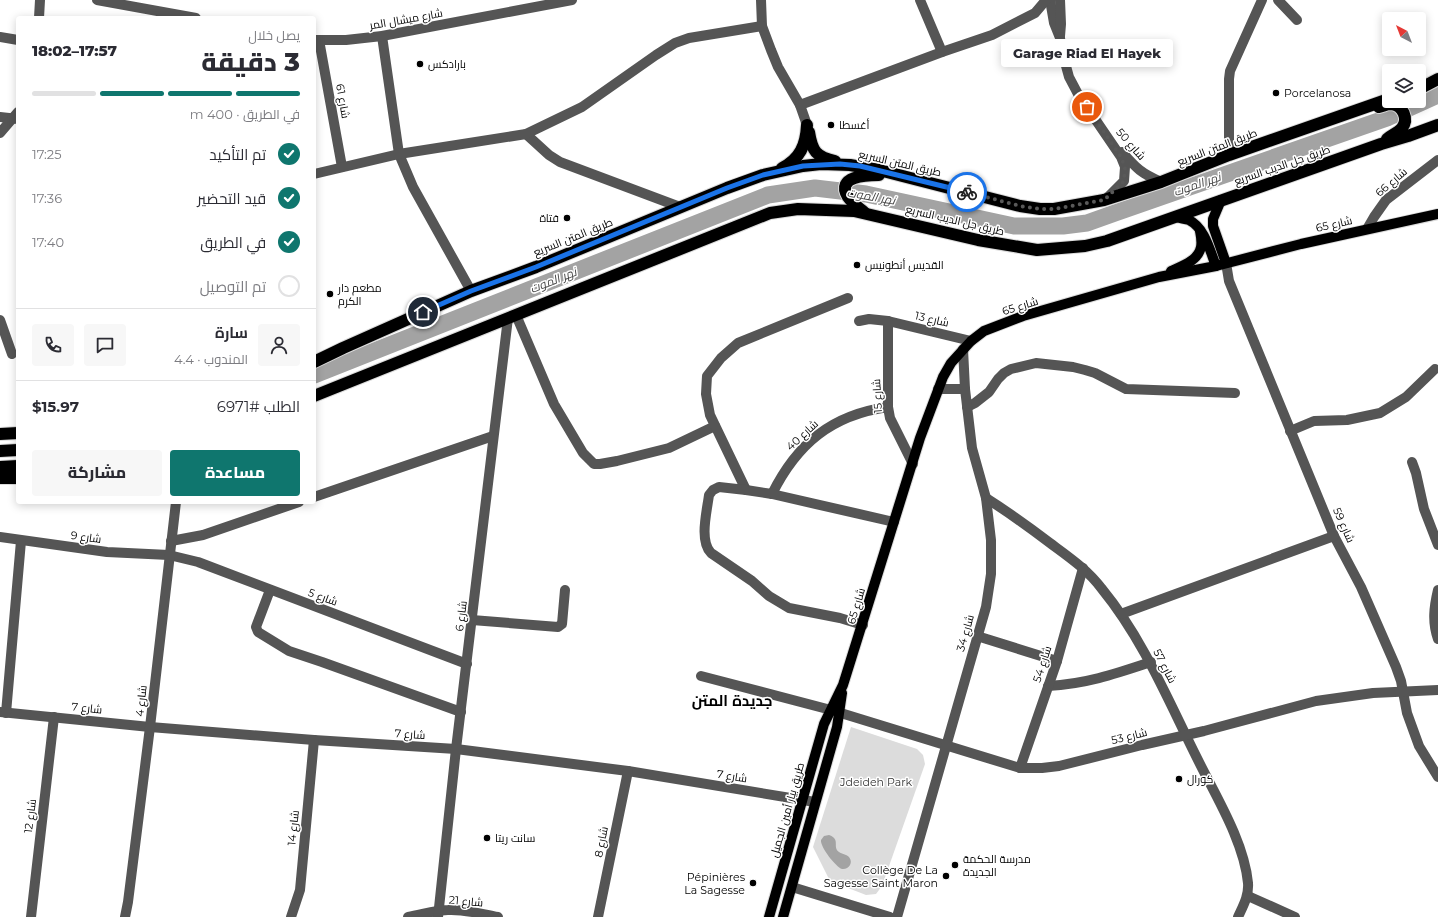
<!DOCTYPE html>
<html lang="ar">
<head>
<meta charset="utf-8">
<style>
	body { margin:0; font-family:Montserrat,Cairo,sans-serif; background:#f7f7f7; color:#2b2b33; direction:rtl; height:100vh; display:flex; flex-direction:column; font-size:15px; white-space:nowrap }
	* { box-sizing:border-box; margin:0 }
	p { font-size:13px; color:#7c7c81 }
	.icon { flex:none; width:22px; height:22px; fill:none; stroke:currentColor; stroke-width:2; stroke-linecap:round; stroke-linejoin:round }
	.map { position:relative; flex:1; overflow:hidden; direction:ltr }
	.drawer { position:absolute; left:16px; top:16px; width:300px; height:488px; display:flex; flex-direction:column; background:#fff; border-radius:4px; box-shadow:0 2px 10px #0003; direction:rtl }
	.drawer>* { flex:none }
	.needle { width:26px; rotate:318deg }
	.controls { position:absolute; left:1382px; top:12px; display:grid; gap:8px }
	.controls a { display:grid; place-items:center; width:44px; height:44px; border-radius:4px; background:#fff; box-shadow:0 2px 10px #0003; font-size:20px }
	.pin { position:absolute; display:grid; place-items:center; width:34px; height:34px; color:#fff; margin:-17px; border:2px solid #fff; border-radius:50%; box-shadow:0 1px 4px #0007 }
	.courier { position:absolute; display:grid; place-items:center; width:40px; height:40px; margin:-20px; border:3px solid #1a73e8; border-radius:50%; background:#fff; color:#222; box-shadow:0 1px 5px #0007 }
	.bubble { position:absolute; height:28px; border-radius:4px; background:#fff; box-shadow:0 2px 10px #0003; font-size:13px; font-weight:800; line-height:28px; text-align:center; direction:rtl }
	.summary em { font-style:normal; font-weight:800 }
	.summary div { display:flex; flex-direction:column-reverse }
	.summary { display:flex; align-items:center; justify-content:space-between; height:68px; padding:0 16px }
	h1 { font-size:26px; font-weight:800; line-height:30px }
	.bar { display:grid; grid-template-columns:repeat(4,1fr); gap:6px 4px; align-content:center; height:48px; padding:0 16px }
	.bar i { height:5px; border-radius:3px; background:#e1e1e2 }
	.bar .selected { background:#0f766e }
	.bar p { grid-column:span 4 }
	.line { display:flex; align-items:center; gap:10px; padding:0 16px; border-top:1px solid #e1e1e2 }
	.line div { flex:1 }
	.round { display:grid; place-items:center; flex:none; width:42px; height:42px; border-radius:4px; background:#f7f7f7 }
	ol { padding:0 16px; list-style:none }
	li { display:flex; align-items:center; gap:12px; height:44px }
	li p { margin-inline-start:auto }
	li .icon { padding:4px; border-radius:50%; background:#0f766e; color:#fff; stroke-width:4 }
	li:last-child { color:#7c7c81 }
	li i { width:22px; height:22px; border:2px solid #e1e1e2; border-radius:50% }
	.action { display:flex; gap:8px; margin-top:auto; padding:8px 16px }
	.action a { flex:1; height:46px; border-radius:4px; background:#0f766e; color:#fff; font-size:16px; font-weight:800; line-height:46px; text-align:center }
	.action a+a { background:#f7f7f7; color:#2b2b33 }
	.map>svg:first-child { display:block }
</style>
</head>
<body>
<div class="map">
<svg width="1438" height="917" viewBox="0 0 1438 917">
	<rect width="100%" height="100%" fill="#fff"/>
	<path fill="#dcdcdc" d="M851,727L917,749L923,755L925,764L882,886L876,894L866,895L830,881L813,847Z"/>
	<path fill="#a3a3a3" d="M829,835C841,839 832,847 839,852C842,854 846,854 849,857C854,863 848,870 842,869C836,867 820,847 821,840L824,836Z"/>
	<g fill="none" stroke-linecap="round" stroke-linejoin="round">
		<path stroke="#a3a3a3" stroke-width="17" d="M314,375L768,195L815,188L866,194L1014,226H1063L1087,223L1115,213L1387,118L1438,95"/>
		<g stroke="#dbdbdb" stroke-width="12">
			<g id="major">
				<path d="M1221,200L1213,219V226L1226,263"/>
				<path d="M1176,217C1180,218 1185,219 1189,220C1205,228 1210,251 1216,266"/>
				<path d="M1171,271C1182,266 1198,261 1201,247C1202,242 1201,236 1200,231"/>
				<path d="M769,917L824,724L843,685L920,438L943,377L951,363L971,341L984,331L1023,316L1159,277L1216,266L1301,244L1438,214"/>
				<path d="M783,917L837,727L842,693"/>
			</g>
		</g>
		<g stroke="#dbdbdb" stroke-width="14">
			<g id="highway">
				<path d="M1419,89L1438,79"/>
				<path d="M1379,107C1383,106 1387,104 1391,104C1403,105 1409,119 1402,128C1398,133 1391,135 1387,139"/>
				<path d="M809,132C812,151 816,157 835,161"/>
				<path d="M782,168C800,159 806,145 807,125"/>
				<path d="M864,212C858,207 852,203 848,197C835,176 867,175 879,175"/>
				<path d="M314,362L343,348L471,291L536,267L727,188L763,175L803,166L821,164L850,165L879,170L1020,206L1040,209H1054L1104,200L1161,182L1229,155L1389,99"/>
				<path d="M314,396L770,213L798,209L854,211L978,240L1037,250L1085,246L1107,241L1381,144L1408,136L1438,125"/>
				<path d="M0,434L18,433"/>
				<path d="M0,451L18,450"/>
				<path d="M0,467L18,466"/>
				<path d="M0,478H18"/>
			</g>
		</g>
		<g stroke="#555" stroke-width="10">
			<path d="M97,0L196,18"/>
			<path d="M761,0L762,26L771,50L778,67L800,105L807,125"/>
			<path d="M920,0L942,52"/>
			<path d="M1050,0L1054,23L1060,38L1063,55L1069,77L1078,94L1121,157L1125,167L1124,181L1106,199"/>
			<path d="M1060,0L1061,24L1060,36"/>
			<path d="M1278,0L1297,20"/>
			<path d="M39,18L40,0"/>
			<path d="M382,36L399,154L413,187L471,291"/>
			<path d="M0,37L18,40"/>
			<path d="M314,40H346L382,36L572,0"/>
			<path d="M319,40L342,167"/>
			<path d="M800,105L942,52L992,35L1035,13L1046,0"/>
			<path d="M0,117L18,119"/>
			<path d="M0,133L18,112"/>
			<path d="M526,134L549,155L560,162L680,207"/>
			<path d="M1122,152C1137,169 1141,173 1161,182"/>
			<path d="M1229,155V79L1230,71L1262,0"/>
			<path d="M314,174L399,154L526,134L582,107L656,55L675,43L689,38L762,26"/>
			<path d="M1367,229L1374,217L1386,200L1438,160"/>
			<path d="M1226,263L1229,281L1334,536L1361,587L1396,667L1401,681L1407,713L1419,746L1438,777"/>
			<path d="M516,315L554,404L583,453L594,464H600L617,461L669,448L715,426"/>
			<path d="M0,320L12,354"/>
			<path d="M859,321L869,319L888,321L971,341"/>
			<path d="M888,321V407L890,418L913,464"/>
			<path d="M938,389H965"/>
			<path d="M967,407L975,403L989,392L998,379L1004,373L1011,369L1036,363L1073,367L1085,370L1095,373L1126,389L1235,393"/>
			<path d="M1290,431L1314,421L1347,420L1380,413L1406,397L1435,369"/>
			<path d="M1412,462L1416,473L1424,509L1438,545"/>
			<path d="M746,490L710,415L706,394L707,376L721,358L738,343L848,298"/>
			<path d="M772,494C797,444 831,415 888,407"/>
			<path d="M314,497L493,436"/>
			<path d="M986,498C1008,512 1029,527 1050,543C1069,557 1088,570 1102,589C1143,639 1168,700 1197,758C1215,795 1244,841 1248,883C1249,896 1243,906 1238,917"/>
			<path d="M0,537L107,552L169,555L198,562L467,664"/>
			<path d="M171,541L203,535L299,502"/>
			<path d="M270,590L256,627L258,632L289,651L322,662L461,712"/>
			<path d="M1438,590C1434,607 1432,622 1438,639"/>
			<path d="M1121,614L1334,536"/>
			<path d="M472,620L558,627L562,624L565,590"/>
			<path d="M863,625L840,618L789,608L769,596L752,581L711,553C699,541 707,511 709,495L713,490L719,487L746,490L772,494L894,522"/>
			<path d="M977,636L1057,661"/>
			<path d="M701,676L831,710L1020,768H1042L1059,766L1142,745L1204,731L1316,701L1373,693L1438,690"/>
			<path d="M1048,686C1086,684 1115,674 1151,662"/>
			<path d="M0,712L150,727L314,740L456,749L628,771L815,802"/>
			<path d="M6,713L21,541"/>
			<path d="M1020,768L1057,661L1083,568"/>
			<path d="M792,887L890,917"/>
			<path d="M1248,896L1295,917"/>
			<path d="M31,917L54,717"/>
			<path d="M125,917L128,902L150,727L176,502"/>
			<path d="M291,917L300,890L314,740"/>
			<path d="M408,917C421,915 435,910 448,910C465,909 481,914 498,917"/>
			<path d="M438,917L456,749L508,318"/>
			<path d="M598,917L628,771"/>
			<path d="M897,917L986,607L991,574V540L986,498L972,448L965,389L963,349"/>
		</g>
		<use href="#major" stroke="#000" stroke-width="10"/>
		<use href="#highway" stroke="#000" stroke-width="12"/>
	</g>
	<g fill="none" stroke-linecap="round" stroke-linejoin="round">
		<path stroke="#595959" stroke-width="4" stroke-dasharray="0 7.2" d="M967,192L1020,206L1040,209H1054L1104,200L1124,181L1125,167L1121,157L1087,107"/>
		<path stroke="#1a73e8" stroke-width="5" d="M423,312L471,291L536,267L727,188L763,175L803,166L840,164L860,166L967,192"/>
	</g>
	<g fill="#000" stroke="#fff" stroke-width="1.5">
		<circle cx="420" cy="64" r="4"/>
		<circle cx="1276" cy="93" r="4"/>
		<circle cx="831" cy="125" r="4"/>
		<circle cx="567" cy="218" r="4"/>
		<circle cx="857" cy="265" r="4"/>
		<circle cx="330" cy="294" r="4"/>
		<circle cx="1179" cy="779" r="4"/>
		<circle cx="487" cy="838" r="4"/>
		<circle cx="955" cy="865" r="4"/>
		<circle cx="946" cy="876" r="4"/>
		<circle cx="753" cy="883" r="4"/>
	</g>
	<g text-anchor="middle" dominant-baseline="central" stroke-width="3" stroke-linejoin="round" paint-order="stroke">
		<g font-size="11" fill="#000" stroke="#fff">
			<text transform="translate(406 19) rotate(-10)">شارع ميشال المر</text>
			<text transform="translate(343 101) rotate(80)">شارع 61</text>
			<text transform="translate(1131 144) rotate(49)">شارع 50</text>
			<text transform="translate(1217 147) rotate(-21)">طريق المتن السريع</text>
			<text transform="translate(900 163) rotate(13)">طريق المتن السريع</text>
			<text transform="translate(1282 165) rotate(-19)">طريق جل الديب السريع</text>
			<text transform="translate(1391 182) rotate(-41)">شارع 66</text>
			<text transform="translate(955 220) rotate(13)">طريق جل الديب السريع</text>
			<text transform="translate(1334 224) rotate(-13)">شارع 65</text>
			<text transform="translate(573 237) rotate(-22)">طريق المتن السريع</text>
			<text transform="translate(1020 306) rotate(-17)">شارع 65</text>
			<text transform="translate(932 319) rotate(13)">شارع 13</text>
			<text transform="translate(877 396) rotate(-93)">شارع 15</text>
			<text transform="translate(802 435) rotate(-43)">شارع 40</text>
			<text transform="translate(1344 525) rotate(66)">شارع 59</text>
			<text transform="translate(86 537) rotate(8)">شارع 9</text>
			<text transform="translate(323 597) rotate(20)">شارع 5</text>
			<text transform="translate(856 606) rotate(-73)">شارع 65</text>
			<text transform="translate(461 616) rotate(-83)">شارع 6</text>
			<text transform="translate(965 633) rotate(-74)">شارع 34</text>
			<text transform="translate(1042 664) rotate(-72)">شارع 54</text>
			<text transform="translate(1165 666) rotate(63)">شارع 57</text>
			<text transform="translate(141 701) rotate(-84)">شارع 4</text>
			<text transform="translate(87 708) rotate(6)">شارع 7</text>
			<text transform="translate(410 734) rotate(4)">شارع 7</text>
			<text transform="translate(1129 736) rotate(-14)">شارع 53</text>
			<text transform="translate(732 776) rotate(9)">شارع 7</text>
			<text transform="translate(787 810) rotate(-74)">طريق بيار أمين الجميل</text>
			<text transform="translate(30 816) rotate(-83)">شارع 12</text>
			<text transform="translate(293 828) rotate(-84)">شارع 14</text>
			<text transform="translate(601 842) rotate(-79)">شارع 8</text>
			<text transform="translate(466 901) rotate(5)">شارع 21</text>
		</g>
		<g font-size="11" fill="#000" stroke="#fff" text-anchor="start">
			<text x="428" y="64">بارادكس</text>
			<text x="1284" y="93">Porcelanosa</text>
			<text x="839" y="125">أغسطا</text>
			<text x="559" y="218" text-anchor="end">فتاة</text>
			<text x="865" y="265">القديس أنطونيس</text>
			<text x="338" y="288">مطعم دار<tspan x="338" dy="13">الكرم</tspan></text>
			<text x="1187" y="779">كورال</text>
			<text x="495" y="838">سانت ريتا</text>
			<text x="963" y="859">مدرسة الحكمة<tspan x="963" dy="13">الجديدة</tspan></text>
			<text x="938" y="870" text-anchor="end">Collège De La<tspan x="938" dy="13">Sagesse Saint Maron</tspan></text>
			<text x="745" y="877" text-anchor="end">Pépinières<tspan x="745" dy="13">La Sagesse</tspan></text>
		</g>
		<g font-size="11" fill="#333" stroke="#fff">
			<text x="876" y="782">Jdeideh Park</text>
		</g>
		<g font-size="12" font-style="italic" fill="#444" stroke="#fff">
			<text transform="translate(1197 184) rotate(-19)">نهر الموت</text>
			<text transform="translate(871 196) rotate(10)">نهر الموت</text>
			<text transform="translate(553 280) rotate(-22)">نهر الموت</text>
		</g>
		<g font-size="15" font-weight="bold" fill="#000" stroke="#fff">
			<text x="732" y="700">جديدة المتن</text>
		</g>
	</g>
</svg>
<div class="controls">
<a><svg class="needle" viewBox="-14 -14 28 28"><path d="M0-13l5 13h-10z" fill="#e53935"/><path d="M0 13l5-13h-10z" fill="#7c7c81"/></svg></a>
<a><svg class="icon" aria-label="layers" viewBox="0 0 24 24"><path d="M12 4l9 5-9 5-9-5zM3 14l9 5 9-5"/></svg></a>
</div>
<div class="pin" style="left:1087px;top:107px;background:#ea580c"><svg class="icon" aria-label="bag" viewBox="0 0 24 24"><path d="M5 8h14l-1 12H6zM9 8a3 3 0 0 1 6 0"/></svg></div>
<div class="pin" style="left:423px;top:312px;background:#1f2937"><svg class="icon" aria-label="home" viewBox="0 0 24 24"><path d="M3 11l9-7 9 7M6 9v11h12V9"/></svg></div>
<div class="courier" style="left:967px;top:192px"><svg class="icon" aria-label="bike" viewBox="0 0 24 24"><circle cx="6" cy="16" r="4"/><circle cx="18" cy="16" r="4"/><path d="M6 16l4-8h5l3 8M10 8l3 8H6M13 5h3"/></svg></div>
<div class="bubble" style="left:1001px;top:39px;width:172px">Garage Riad El Hayek</div>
<section class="drawer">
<div class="summary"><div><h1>3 دقيقة</h1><p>يصل خلال</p></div><em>17:57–18:02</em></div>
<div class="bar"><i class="selected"></i><i class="selected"></i><i class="selected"></i><i></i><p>في الطريق · 400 m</p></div>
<ol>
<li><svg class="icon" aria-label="check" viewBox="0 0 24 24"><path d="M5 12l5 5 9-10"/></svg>تم التأكيد<p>17:25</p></li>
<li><svg class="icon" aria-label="check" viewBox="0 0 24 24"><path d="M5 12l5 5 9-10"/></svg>قيد التحضير<p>17:36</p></li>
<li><svg class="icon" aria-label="check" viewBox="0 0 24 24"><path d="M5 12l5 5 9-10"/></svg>في الطريق<p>17:40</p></li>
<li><i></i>تم التوصيل</li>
</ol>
<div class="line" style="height:72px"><a class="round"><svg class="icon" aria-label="person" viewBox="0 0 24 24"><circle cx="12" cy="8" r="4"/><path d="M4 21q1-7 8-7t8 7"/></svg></a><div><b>سارة</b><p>المندوب · 4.4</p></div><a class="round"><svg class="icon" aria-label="chat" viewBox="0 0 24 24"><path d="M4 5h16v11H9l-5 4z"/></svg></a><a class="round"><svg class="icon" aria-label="phone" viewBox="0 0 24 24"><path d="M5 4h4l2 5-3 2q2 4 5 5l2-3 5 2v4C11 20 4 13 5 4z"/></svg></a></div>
<div class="line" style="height:52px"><div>الطلب #6971</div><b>$15.97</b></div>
<div class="action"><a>مساعدة</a><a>مشاركة</a></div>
</section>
</div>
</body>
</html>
